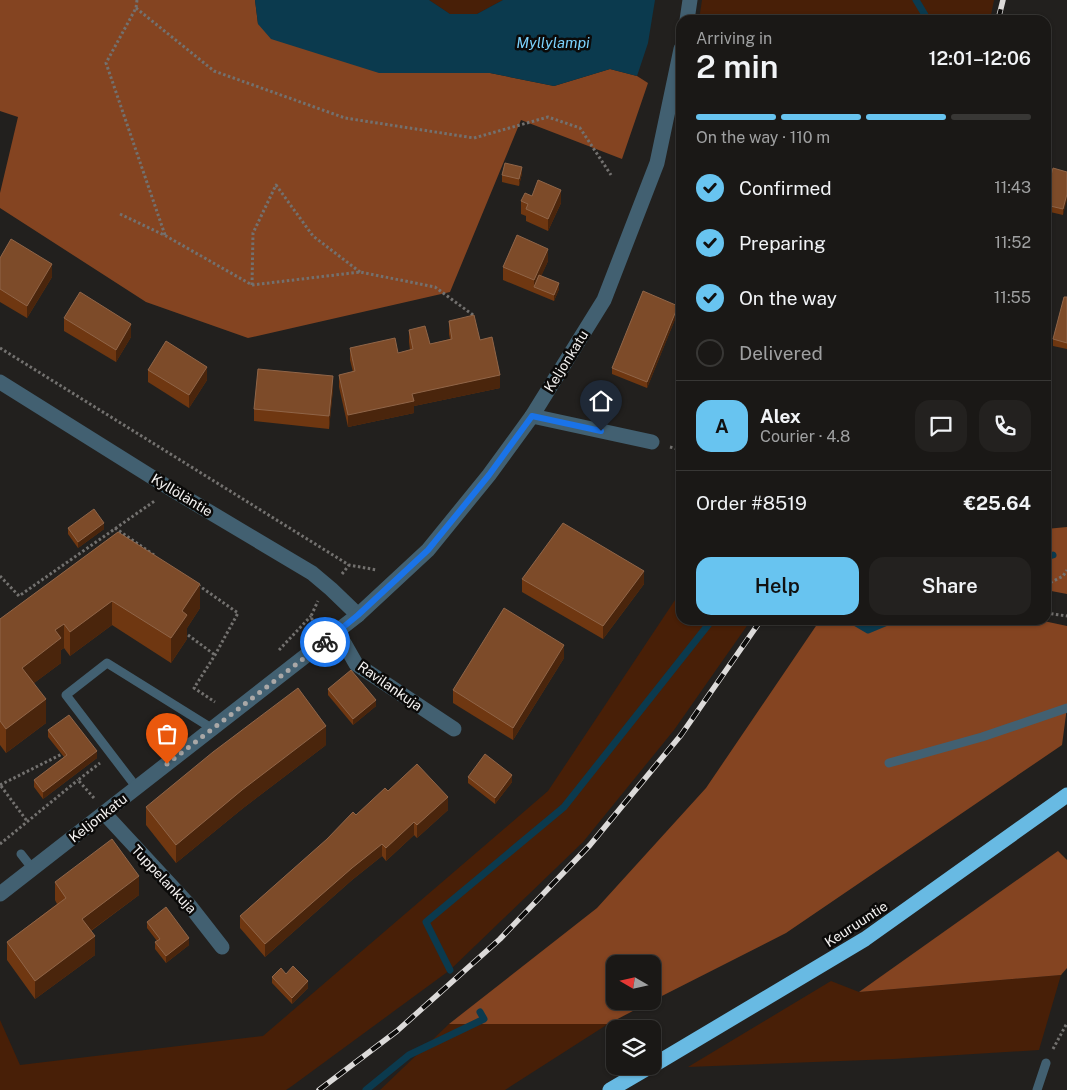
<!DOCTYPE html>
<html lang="en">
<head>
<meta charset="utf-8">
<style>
	body { margin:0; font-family:"Public Sans",sans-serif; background:#23211f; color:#f1f3f6; height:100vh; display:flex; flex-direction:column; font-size:19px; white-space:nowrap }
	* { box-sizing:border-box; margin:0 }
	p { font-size:16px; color:#9fa0a1 }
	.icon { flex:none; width:28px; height:28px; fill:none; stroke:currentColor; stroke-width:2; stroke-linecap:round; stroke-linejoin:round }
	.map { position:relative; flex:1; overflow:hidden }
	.sheet { position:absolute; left:676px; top:15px; width:375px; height:610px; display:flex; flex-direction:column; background:#1a1816; border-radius:15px; box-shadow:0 1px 4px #0004,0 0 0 1px #383735 }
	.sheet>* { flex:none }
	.needle { width:32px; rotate:279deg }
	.buttons { position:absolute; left:606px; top:955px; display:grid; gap:10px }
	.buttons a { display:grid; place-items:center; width:55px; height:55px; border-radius:10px; background:#1a1816; box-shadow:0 1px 4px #0004,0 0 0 1px #383735; font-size:25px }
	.pin { position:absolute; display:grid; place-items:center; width:42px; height:42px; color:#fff; margin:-51px -21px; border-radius:50% 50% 50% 0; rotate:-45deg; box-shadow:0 0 5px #0007 }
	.pin .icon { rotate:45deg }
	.courier { position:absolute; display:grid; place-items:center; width:50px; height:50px; margin:-25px; border:4px solid #1a73e8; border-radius:50%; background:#fff; color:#222; box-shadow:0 1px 6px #0007 }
	.headline em { font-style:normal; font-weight:600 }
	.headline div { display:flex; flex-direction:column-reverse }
	.headline { display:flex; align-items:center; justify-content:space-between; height:85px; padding:0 20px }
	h1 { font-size:32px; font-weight:600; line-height:38px }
	.bar { display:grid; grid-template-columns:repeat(4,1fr); gap:8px 5px; align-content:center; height:60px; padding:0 20px }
	.bar i { height:6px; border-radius:4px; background:#383735 }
	.bar .active { background:#68c4f0 }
	.bar p { grid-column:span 4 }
	.line { display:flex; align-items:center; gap:12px; padding:0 20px; border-top:1px solid #383735 }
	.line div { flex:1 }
	.round { display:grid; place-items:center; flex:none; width:52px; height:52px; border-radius:15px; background:#23211f }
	ol { padding:0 20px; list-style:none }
	li { display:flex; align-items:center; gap:15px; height:55px }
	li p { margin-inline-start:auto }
	li .icon { padding:5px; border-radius:50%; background:#68c4f0; color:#111; stroke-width:4 }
	li:last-child { color:#9fa0a1 }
	li i { width:28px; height:28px; border:2px solid #383735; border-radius:50% }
	.primary-button { display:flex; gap:10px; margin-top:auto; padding:10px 20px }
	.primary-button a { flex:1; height:58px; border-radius:15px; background:#68c4f0; color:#111; font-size:20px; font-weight:600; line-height:58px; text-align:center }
	.primary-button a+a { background:#23211f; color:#f1f3f6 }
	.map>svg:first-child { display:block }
</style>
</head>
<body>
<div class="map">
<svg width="1067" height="1090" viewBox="0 0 1067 1090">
	<rect width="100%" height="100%" fill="#22201e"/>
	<g fill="#481f07">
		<path d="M429,0H503L477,14H450Z"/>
		<path d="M702,0H994L990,20H699Z"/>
		<path d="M681,591V620H751L674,730L583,842L450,970L292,1086L286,1090H0V1020L20,1065L263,1036L548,791Z"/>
		<path d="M1061,975L1039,1050L893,1059L688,1067L831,981L859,992Z"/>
		<path d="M449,1024H608L505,1090H380Z"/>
	</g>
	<g fill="#844421">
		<path d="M0,0H255L258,24L449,72L490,73L554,86L610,69L637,76L648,83L622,159L521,120L450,292L248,338L146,302L0,208V193L18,117L0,111Z"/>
		<path d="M1067,527V594L1046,590V529Z"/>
		<path d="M820,620H1039L1067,626V707L1062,745L786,933L652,1001V964H615V1001H652L608,1024H449L597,908L706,788Z"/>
		<path d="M1058,851L1067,860V968L1061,975L859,992Z"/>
	</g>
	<path fill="#0b3a4e" d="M255,0H429L450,14H477L503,0H655L648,43L637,76L610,69L554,86L490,73H379L271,39L258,24Z"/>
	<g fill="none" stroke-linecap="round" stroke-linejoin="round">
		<g stroke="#0b3a4e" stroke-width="7">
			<path d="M916,0L928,20"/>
			<path d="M1046,557L1053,555"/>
			<path d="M851,620L868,630L892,620"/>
			<path d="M450,970L426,922L564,807L712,620"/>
			<path d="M366,1090L409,1055L484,1019L480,1012"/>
		</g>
		<g stroke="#73716f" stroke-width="3" stroke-dasharray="2.5 2.5" stroke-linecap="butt">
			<path d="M137,0L136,8L106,63L165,235"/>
			<path d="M136,8L214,71L345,118L474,138L548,117L580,128L611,175"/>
			<path d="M120,214L166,236L252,285L360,272L435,287L473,315"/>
			<path d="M252,285L253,233L276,185L313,236L360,272"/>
			<path d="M0,348L349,565L377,570"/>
			<path d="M670,447L681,450"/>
			<path d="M115,528L154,555"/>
			<path d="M342,574L349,565"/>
			<path d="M0,576L19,596L156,500"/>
			<path d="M198,585L238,613L215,655L194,688L215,702"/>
			<path d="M1046,585L1063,576L1067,570"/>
			<path d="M1046,613L1067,616"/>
			<path d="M314,625L311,616L318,601"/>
			<path d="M184,632L215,655"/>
			<path d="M279,650L311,616"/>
			<path d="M0,785L64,753"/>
			<path d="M1,786L27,821"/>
			<path d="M94,798L78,780L100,763"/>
			<path d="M0,844L78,780"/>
			<path d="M1053,1049L1067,1023"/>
		</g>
		<g stroke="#426071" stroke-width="9">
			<path d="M889,763L982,737L1067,708"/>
			<path d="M137,788L66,695L107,663L213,729"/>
			<path d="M21,854L32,868"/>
			<path d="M1037,1090L1046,1063"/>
		</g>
		<g stroke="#426071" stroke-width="15">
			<path d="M687,20L690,0"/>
			<path d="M0,382L171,489L312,573L331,589L358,615"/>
			<path d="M532,416L652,442"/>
			<path d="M334,635L344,643L356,664L454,729"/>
			<path d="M104,813L190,906L222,947"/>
			<path d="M0,894L358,615L428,550L489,475L532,416L604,300L657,163L681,49"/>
		</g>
		<g stroke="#68bae3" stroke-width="15">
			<path d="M652,1066L865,939L1067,795"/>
			<path d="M610,1090L651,1066"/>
		</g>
		<g stroke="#dcdad9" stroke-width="5.5">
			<g id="rail">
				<path d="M998,20L1003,0"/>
				<path d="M319,1090L397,1031L500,939L590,845L681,735L761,620"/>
			</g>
		</g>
		<use href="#rail" stroke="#0b0a09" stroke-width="4" stroke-dasharray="11" stroke-linecap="butt"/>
	</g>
	<g fill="#6f3711">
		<path d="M1067,172L1063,215L1046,211V194Z"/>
		<path d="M522,173L519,186L502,182V175Z"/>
		<path d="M532,196L561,203L548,231L526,221V216L521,214V201Z"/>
		<path d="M0,258L52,277L27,318L0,302Z"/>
		<path d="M548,261L541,276L559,289L554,301L503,280V267Z"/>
		<path d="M1067,297V349L1053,346V339Z"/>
		<path d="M678,312L647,388L612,374V368Z"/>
		<path d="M64,318L131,337L116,362L64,331Z"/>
		<path d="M449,321L480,340L500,388L414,406V413L348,427L339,387V375L353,372L350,360V348L398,353L410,350L409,342V330L430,344L450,339L449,334Z"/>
		<path d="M148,370L207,380L189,408L148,382Z"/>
		<path d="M333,389L329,429L254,421V409Z"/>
		<path d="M68,528L104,529L78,548L68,534Z"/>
		<path d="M118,532L200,608L187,628V639L171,663L112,625L70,656L64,648L61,650V663L34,683L46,723L6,753L0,745V619Z"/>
		<path d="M522,579L644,584L603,639L522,592Z"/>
		<path d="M564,658L513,740L453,703V690Z"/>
		<path d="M328,689L376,706L353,725L328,695Z"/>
		<path d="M48,730L97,758L43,799L34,787V780L64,757L48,737Z"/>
		<path d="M326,745L242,809L176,863L146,825V807Z"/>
		<path d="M468,777L512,782L495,804L468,783Z"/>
		<path d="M388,791L448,810L417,838L414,835L386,861L382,856L352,880L265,957L240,928V916L356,815Z"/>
		<path d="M55,882L139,895L91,931L95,955L35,999L7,960V942L57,904L55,900Z"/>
		<path d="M147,922L189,945L166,963L155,949V942L157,941L147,928Z"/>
		<path d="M286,974L308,988L292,1004L272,983V977Z"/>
	</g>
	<g fill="#4a250c">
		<path d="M522,167V173L519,186V179Z"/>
		<path d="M561,190V203L548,231V219Z"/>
		<path d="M1067,194V200L1063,215V209Z"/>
		<path d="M548,249V261L536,288L534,287V280Z"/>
		<path d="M52,264V277L27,318V306Z"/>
		<path d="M559,283V289L554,301V295Z"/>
		<path d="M678,306V312L647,388V382Z"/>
		<path d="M131,324V337L116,362V350Z"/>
		<path d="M207,367V380L189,408V395Z"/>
		<path d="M500,375V388L414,406V413L348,427V415L412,394Z"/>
		<path d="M333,376V389L329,429V416Z"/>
		<path d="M104,523V529L78,548V542Z"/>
		<path d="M644,571V584L603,639V626Z"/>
		<path d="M200,584V608L187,628V639L171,663V638L182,611Z"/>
		<path d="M112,601V625L70,656V632Z"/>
		<path d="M64,624V648L61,650V663L22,692V668L55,630Z"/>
		<path d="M564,645V658L513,740V728Z"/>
		<path d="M46,699V723L6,753V729Z"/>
		<path d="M376,700V706L353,725V719Z"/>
		<path d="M326,726V745L242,809L176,863V845L242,790Z"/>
		<path d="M97,751V758L43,799V792Z"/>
		<path d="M512,775V782L495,804V798Z"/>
		<path d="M448,797V810L417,838V825Z"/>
		<path d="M414,822V835L386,861V848Z"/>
		<path d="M382,844V856L352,880L265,957V944L352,868Z"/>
		<path d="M139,876V895L82,937V919Z"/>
		<path d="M95,936V955L35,999V981Z"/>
		<path d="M189,938V945L166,963V956Z"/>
		<path d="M308,981V988L292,1004V998Z"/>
	</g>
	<g fill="#7d4b29" stroke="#906548">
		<path d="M505,163L522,167L519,179L502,175Z"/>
		<path d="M1053,168L1067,172V194L1063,209L1046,205V194Z"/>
		<path d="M538,180L561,190L548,219L526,209L528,204L521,201L525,193L532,196Z"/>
		<path d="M517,235L548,249L534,280L503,267Z"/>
		<path d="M11,239L52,264L27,306L0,289V258Z"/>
		<path d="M539,275L559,283L554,295L534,287Z"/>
		<path d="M643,291L678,306L647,382L612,368Z"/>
		<path d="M80,292L131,324L116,350L64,318Z"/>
		<path d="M1064,297H1067V343L1053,339Z"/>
		<path d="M474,315L480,340L492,337L500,375L412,394L414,401L348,415L339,375L355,371L350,348L395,338L398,353L413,349L409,330L425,326L430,344L452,339L449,321Z"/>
		<path d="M166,341L207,367L189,395L148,370Z"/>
		<path d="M258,369L333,376L329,416L254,409Z"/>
		<path d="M94,509L104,523L78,542L68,528Z"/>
		<path d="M563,523L644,571L603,626L522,579Z"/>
		<path d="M118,532L200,584L182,611L187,615L171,638L112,601L70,632L64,624L55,630L61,638L22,668L46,699L6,729L0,721V619Z"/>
		<path d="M504,608L564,645L513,728L453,690Z"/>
		<path d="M351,670L376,700L353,719L328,689Z"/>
		<path d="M298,688L326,726L242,790L176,845L146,807L213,752Z"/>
		<path d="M69,715L97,751L43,792L34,780L67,755L48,730Z"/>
		<path d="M485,754L512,775L495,798L468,777Z"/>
		<path d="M417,764L448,797L417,825L414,822L386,848L382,844L352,868L265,944L240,916L327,839L353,812L356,815L385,788L388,791Z"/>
		<path d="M112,839L139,876L82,919L95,936L35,981L7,942L66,898L55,882Z"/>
		<path d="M166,907L189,938L166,956L155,942L160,939L147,922Z"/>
		<path d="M293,966L308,981L292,998L272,977L281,968L286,974Z"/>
	</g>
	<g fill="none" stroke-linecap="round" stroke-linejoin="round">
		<path stroke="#aaa8a7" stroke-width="5" stroke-dasharray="0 9" d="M167,764L325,642"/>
		<path stroke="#1a73e8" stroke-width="6" d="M325,642L358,615L428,550L489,475L532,416L601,431"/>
	</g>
	<g text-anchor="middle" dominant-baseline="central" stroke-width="5" stroke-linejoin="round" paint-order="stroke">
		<g font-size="14" fill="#f4f2f1" stroke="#0b0a09">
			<text transform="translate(566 361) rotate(-58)">Keljonkatu</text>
			<text transform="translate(182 495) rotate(31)">Kyllöläntie</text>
			<text transform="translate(390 686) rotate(35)">Ravilankuja</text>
			<text transform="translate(98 818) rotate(-38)">Keljonkatu</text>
			<text transform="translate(164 879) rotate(47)">Tuppelankuja</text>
			<text transform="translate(856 924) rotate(-33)">Keuruuntie</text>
		</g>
		<g font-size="15" font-style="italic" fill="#7bd1fc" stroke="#0b0a09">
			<text x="553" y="42">Myllylampi</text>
		</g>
	</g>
</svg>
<div class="buttons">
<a><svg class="needle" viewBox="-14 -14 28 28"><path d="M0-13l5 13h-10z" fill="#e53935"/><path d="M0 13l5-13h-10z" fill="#9fa0a1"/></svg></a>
<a><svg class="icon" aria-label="layers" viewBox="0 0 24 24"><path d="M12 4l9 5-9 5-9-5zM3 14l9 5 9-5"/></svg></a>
</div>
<div class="pin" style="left:167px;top:764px;background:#ea580c"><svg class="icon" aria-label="bag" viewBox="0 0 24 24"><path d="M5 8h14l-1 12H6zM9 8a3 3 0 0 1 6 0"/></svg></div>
<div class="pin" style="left:601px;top:431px;background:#1f2937"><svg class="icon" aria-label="home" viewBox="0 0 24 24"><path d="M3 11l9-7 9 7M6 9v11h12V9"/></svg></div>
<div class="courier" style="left:325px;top:642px"><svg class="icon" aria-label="bike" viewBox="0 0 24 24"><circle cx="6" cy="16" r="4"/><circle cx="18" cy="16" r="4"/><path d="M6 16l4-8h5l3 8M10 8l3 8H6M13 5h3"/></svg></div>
<section class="sheet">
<div class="headline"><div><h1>2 min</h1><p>Arriving in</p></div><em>12:01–12:06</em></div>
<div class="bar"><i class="active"></i><i class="active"></i><i class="active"></i><i></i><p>On the way · 110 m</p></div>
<ol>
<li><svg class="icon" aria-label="check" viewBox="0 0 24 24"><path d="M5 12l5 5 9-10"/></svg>Confirmed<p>11:43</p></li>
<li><svg class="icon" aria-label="check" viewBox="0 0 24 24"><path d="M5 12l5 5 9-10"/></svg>Preparing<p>11:52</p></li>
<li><svg class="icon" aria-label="check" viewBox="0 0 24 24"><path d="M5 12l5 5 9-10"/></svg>On the way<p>11:55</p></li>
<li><i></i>Delivered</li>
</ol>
<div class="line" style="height:90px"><b class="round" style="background:#68c4f0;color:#111">A</b><div><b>Alex</b><p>Courier · 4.8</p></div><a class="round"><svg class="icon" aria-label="chat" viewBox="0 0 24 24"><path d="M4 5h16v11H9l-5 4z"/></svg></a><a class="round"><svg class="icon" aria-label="phone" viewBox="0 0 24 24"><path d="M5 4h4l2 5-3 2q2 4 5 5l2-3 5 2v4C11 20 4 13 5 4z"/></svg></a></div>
<div class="line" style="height:65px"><div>Order #8519</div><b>€25.64</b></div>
<div class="primary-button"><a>Help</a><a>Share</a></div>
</section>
</div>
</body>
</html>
